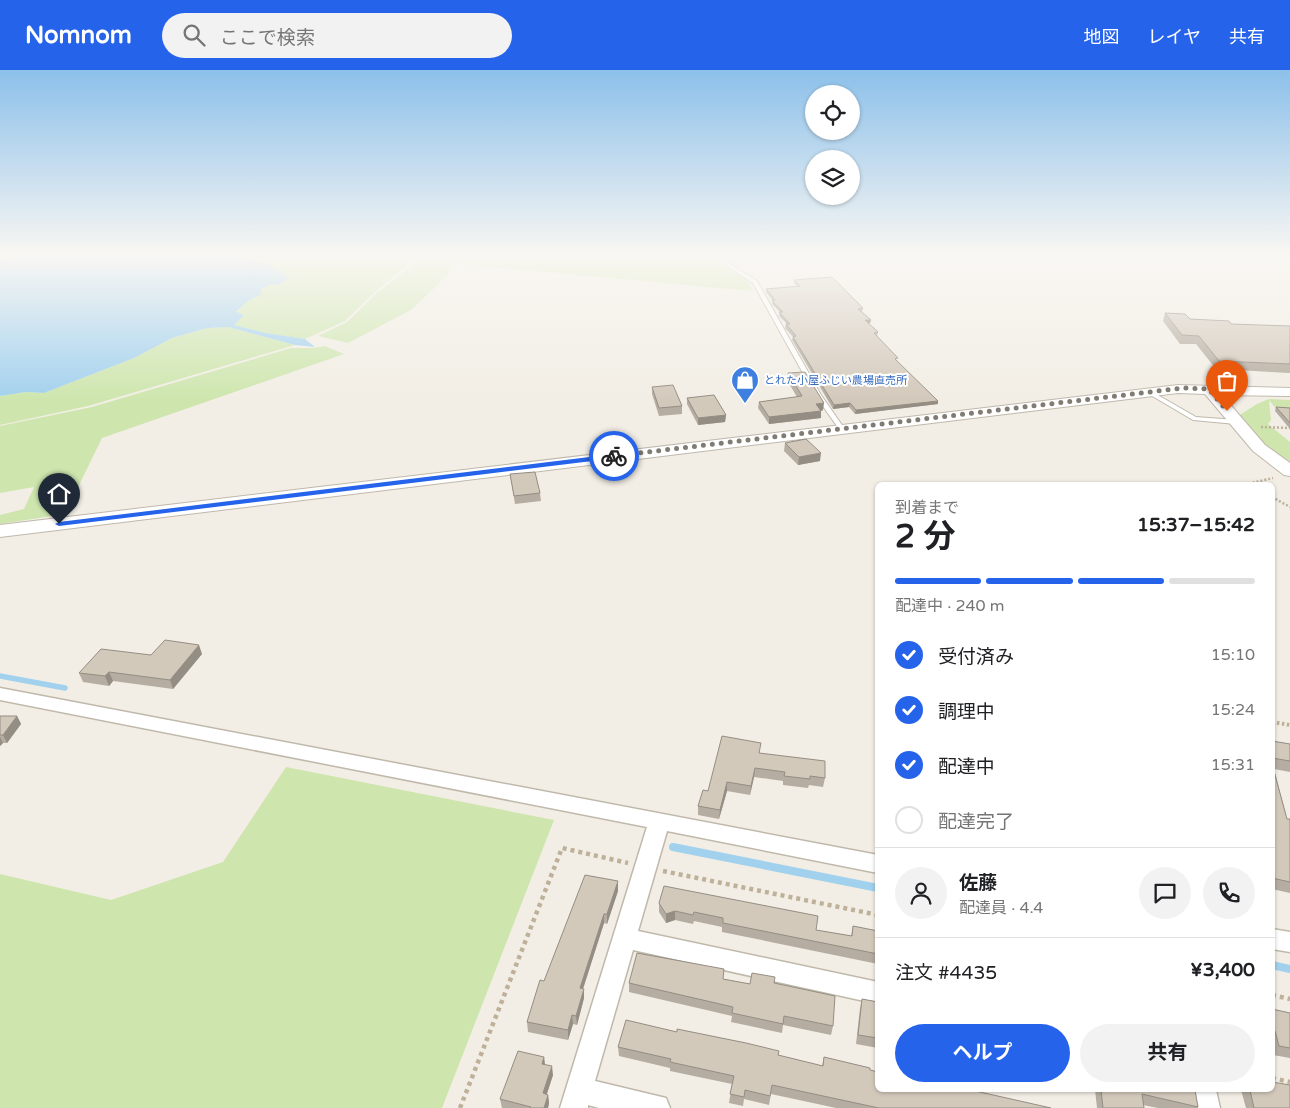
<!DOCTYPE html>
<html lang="ja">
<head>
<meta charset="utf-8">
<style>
	body { margin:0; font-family:"Varela Round","Noto Sans JP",sans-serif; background:#f2f2f2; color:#202124; height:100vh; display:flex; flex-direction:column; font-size:19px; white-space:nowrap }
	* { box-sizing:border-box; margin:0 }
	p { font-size:16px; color:#757577 }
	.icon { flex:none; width:28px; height:28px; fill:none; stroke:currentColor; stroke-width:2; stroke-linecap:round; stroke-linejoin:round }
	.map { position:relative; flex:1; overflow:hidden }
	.details { position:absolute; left:875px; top:412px; width:400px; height:610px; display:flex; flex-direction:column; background:#fff; border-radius:8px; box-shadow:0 1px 4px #0004 }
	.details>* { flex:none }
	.controls { position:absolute; left:805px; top:15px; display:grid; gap:10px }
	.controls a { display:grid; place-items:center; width:55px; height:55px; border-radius:50%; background:#fff; box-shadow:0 1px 4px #0004; font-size:25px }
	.pin { position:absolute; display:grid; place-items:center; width:42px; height:42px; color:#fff; margin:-51px -21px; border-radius:50% 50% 50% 0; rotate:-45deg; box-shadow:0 0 5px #0007 }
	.pin .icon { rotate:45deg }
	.courier { position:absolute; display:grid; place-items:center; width:50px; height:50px; margin:-25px; border:4px solid #2563eb; border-radius:50%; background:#fff; color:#222; box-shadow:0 1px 6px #0007 }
	.head em { font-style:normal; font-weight:700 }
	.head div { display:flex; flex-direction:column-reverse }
	.head { display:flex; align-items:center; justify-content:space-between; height:85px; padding:0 20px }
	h1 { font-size:32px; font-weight:700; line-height:38px }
	.bar { display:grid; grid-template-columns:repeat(4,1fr); gap:8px 5px; align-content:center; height:60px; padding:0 20px }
	.bar i { height:6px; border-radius:4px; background:#e0e0e0 }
	.bar .current { background:#2563eb }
	.bar p { grid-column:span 4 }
	.line { display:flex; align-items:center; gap:12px; padding:0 20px; border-top:1px solid #e0e0e0 }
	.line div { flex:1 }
	.round { display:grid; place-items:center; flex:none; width:52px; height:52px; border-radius:26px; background:#f2f2f2 }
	ol { padding:0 20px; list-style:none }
	li { display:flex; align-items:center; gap:15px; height:55px }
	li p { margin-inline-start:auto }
	li .icon { padding:5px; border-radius:50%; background:#2563eb; color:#fff; stroke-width:4 }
	li:last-child { color:#757577 }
	li i { width:28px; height:28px; border:2px solid #e0e0e0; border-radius:50% }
	.primary-button { display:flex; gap:10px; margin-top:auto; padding:10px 20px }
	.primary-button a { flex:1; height:58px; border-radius:30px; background:#2563eb; color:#fff; font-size:20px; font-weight:700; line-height:58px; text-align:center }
	.primary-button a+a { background:#f2f2f2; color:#202124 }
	header { display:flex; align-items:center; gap:30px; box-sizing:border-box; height:70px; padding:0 25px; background:#2563eb; color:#fff }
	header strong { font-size:24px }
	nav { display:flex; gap:28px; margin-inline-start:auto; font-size:18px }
	.search { width:350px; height:45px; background:#f2f2f2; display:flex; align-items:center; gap:12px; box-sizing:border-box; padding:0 18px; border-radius:28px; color:#757577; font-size:19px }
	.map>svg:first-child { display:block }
</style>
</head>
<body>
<header>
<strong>Nomnom</strong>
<div class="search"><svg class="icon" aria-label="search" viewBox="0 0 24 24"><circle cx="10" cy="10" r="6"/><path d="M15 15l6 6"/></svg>ここで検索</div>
<nav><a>地図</a><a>レイヤ</a><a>共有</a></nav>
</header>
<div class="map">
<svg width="1290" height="1038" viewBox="0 0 1290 1038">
	<rect width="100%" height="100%" fill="#f2eee5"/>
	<g fill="#cee6ae">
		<path d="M238,185H412L406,196L375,222L345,251L305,269L266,263L234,255L243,245L236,243L248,231L262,224L261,219L272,214L243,187Z"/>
		<path d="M415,185H457L448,205L411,240L348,273L318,266L347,252L377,223L414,194Z"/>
		<path d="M461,185H707L748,211L752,221L457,194Z"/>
		<path d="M228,257L295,275L88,336L0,355V326L26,322L44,323L134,288L172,268L207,258Z"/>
		<path d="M325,276L344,284L102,368L65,444L0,454V445L24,439L34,417L0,423V356L92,337L291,278H313Z"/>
		<path d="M1269,329L1290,330V340H1277L1269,330L1271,350L1268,354L1290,372V393L1262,373L1238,346L1257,334Z"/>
		<path d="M286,697L554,750L442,1038H0V804L111,830L223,792Z"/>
	</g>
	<path fill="#a2d1ee" d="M11,185H238L269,195L289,208L278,215L272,214L261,219L262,224L248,231L236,242L244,245L234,255L266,263L305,269L315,277L295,275L228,257L207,258L172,268L134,288L44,323L26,322L0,326V192Z"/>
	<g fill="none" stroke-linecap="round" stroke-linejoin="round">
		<path stroke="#a2d1ee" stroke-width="5.5" d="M0,606L65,618"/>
		<g stroke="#a2d1ee" stroke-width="8">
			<path d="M673,777L878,818"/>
			<path d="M1272,895L1290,899"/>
		</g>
		<g stroke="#c0b8ab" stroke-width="2">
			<g id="service">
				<path d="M710,185H715L757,211L821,325L844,358L843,359H839L815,325L753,213Z"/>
				<path d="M1149,320L1196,347L1236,350L1239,352L1236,354L1193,350L1147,323V321Z"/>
			</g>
		</g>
		<g stroke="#c0b8ab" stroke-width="3">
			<g id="minor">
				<path d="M0,618L878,785V803L667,761L638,861L878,912V934L633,880L595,1011L666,1028L670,1038H599L588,1035V1038H560L647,757L0,630Z"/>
				<path d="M1272,859L1290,862V882L1272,879Z"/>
				<path d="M1190,1020H1216L1220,1038H1192Z"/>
			</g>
		</g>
		<g stroke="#c0b8ab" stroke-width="2">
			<path id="tertiary" d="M1178,315L1290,318V326L1222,325L1265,375L1290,393V406L1284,405L1253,381L1205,324L1178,323L0,467V455Z"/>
		</g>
		<g stroke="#beb099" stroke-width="2.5" stroke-dasharray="2 2" stroke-linecap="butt">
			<path d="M1261,357L1290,358"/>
			<path d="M1249,415L1247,414L1273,408"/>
			<path d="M1272,427L1290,437"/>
		</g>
		<path stroke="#beb099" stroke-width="4" stroke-dasharray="2.5 2.5" stroke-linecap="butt" d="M1272,652L1290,655"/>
		<g stroke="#beb099" stroke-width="4.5" stroke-dasharray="4 4" stroke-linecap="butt">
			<path d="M663,801L878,845"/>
			<path d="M1272,925L1290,929"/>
			<path d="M1272,1008L1290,1012"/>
			<path d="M460,1038L562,778L628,793"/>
		</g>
		<use href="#service" fill="#fff" fill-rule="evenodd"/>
		<use href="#minor" fill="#fff" fill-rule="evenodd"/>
		<use href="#tertiary" fill="#fff" fill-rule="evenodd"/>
	</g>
	<g fill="#b5ada1">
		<path d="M794,210L863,238L862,242L871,250L870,253L868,254L878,262L877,266L897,291L938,334L855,344L849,337L833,339L792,270L793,267L785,258L786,254H787L779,246L780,242L772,234L773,231L766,222V219L797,216L794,213Z"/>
		<path d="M1165,243L1190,249L1231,254L1290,256V303L1216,299L1196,274H1180L1163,251Z"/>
		<path d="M788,303L823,340L821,341V348L769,354L758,338L759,332L797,327L787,310Z"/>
		<path d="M652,317L682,336V344L659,346L652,324Z"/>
		<path d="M687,328L726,345L725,352L698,355L687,334Z"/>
		<path d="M1276,337L1290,338V359L1275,341Z"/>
		<path d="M785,373L820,391L798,395L784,381Z"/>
		<path d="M510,404L540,423L541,431L515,434Z"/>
		<path d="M202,584L173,619L113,611L109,616L83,612L79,603L151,585Z"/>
		<path d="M0,646H17L21,654L7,673H3L0,676Z"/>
		<path d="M1272,671L1290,674V702L1274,699L1287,749H1290V823L1272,819Z"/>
		<path d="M760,683L825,708L823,717L809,715L808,718L783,715V711L754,707L750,725L727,721L719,749L698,745V736L708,721Z"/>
		<path d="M618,811V821L607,854L604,853L583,919L584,928L577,955L573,954L568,970L528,962L527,952L544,911Z"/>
		<path d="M659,833L851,866L853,856L878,861V894L722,862V857L694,851L693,854L675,850L666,853L659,842Z"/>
		<path d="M724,909L750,914L774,913L833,956L831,965L783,955L782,963L731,952L732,946L629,922V913Z"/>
		<path d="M862,929L878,932V978L856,974L860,938Z"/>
		<path d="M1272,939L1290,943V988L1273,985Z"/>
		<path d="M618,977L778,985L822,996L824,987L870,1000L878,1020L1051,1038H836L771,1024L769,1035L744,1029L743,1036L729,1033L732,1014L670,1001V998L619,986Z"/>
		<path d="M544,987L545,995L553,1005L547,1024L548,1025L549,1033L548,1038H502L500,1029Z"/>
		<path d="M1095,1020H1195L1198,1037V1038H1158L1143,1035L1144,1038H1097Z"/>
		<path d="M1241,1020H1272L1290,1038H1246Z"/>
	</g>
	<g fill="#948d83">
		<path d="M865,250H871L870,253L864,254Z"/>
		<path d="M938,331V334L855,344L856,340Z"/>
		<path d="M824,333L823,340L821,341V348L769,354V347L816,334Z"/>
		<path d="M850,333L849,337L833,339L834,335Z"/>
		<path d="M726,345L725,352L698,355V348Z"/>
		<path d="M821,383L820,391L798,395L799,387Z"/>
		<path d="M199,575L202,584L173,619L170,610Z"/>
		<path d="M109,602L113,611L109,616L105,606Z"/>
		<path d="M17,646L21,654L7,673L3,665Z"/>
		<path d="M0,667L3,673L0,676Z"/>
		<path d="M755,698L754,707L750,725L751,716Z"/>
		<path d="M727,712V721L719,749L720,740Z"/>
		<path d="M618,811V821L607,854V844Z"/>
		<path d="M675,841V850L666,853V844Z"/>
		<path d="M604,844V853L580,928V918Z"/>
		<path d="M584,919V928L577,955L576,946Z"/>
		<path d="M572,945L573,954L568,970V960Z"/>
		<path d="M544,987L545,996L542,994Z"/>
		<path d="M552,996L553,1005L544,1032L543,1023Z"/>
		<path d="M548,1025L549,1033L548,1038H544Z"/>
	</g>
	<g fill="#d3c9bb" stroke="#948d83">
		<path d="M832,207L863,238L858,239L871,250H865L878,262L874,263L898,288L895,289L938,331L856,340L850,333L834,335L793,267L796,266L786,254H790L779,242H783L772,231L775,230L766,219L800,216L794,210Z"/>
		<path d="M1165,243L1185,244L1190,249L1229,251L1231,254L1290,256V294L1219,291L1199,266L1182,265Z"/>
		<path d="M805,302L824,333L816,334L821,341L769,347L759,332L802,326L788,303Z"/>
		<path d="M673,315L682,336L659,338L652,317Z"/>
		<path d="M714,325L726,345L698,348L687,328Z"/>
		<path d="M1276,337L1290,338V353Z"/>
		<path d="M806,369L821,383L799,387L785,373Z"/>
		<path d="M535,402L540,423L514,426L510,404Z"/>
		<path d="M165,570L199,575L170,610L109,602L105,606L79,603L101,579L151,585Z"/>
		<path d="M0,646H17L3,665H0Z"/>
		<path d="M722,666L761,673L759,683L825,691V708L810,706V709L784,706L785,702L755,698L751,716L727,712L720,740L698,736L703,720L708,721Z"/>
		<path d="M1272,671L1290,674V691L1272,688Z"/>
		<path d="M1272,694L1287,749H1290V812L1272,808Z"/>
		<path d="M585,805L618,811L607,844H604L580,918L584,919L576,946L572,945L568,960L527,952L540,910L544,911Z"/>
		<path d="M664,816L818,846L816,860L852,866L853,856L878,861V884L723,853V848L694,842L693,845L675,841L666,844L659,833Z"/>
		<path d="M637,883L724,899L723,909L750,914L752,903L775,907L774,913L835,926L833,956L784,946L783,954L732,943L733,937L629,913Z"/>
		<path d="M862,929L878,932V968L858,965Z"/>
		<path d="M1272,939L1290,943V978L1279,976L1275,961H1272Z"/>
		<path d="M626,950L677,962V959L746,973L779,981L778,985L823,996L824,987L870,998V1000L878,1002V1020H971L1051,1038H879L772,1015L770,1026L745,1020L744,1027L730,1024L734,1006L670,992L671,989L618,977Z"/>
		<path d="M518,981L544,987L542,994L552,996L543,1023L548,1025L544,1038H530L531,1037L500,1029Z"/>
		<path d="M1272,1012L1290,1015V1038H1254L1250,1020H1272Z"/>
		<path d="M1101,1020H1195L1198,1037L1142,1024L1144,1038H1103Z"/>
	</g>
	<linearGradient id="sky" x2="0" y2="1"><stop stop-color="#8cc0ea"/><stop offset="0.56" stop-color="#f9f7f3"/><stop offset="1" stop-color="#f9f7f3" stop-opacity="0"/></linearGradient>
	<rect width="1290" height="330" fill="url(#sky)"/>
	<path fill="#2563eb" d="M614,384L618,386L617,388L59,456L55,454L59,452Z"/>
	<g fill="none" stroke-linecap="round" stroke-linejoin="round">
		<path stroke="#817c73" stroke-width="5" stroke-dasharray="0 9" d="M614,386L1183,318L1209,319L1227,341"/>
	</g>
	<defs>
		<g id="shop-pin" transform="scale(1.4375)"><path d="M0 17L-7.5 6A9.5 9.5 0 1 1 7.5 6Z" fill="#3f7fe0" stroke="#fff"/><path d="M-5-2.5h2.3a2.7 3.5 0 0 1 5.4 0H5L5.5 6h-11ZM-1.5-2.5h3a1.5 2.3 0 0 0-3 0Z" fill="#fff"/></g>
	</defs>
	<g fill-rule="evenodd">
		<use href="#shop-pin" x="745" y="310"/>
	</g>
	<g text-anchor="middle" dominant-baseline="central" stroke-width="4" stroke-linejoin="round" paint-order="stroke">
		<g font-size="11" fill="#366cbe" stroke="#fff" text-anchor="start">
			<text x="764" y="310">とれた小屋ふじい農場直売所</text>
		</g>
	</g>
</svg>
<div class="controls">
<a><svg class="icon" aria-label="locate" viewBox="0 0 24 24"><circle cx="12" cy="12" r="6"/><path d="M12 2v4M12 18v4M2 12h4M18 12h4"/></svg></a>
<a><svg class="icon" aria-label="layers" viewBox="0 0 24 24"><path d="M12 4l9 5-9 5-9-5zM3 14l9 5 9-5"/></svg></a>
</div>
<div class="pin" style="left:1227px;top:341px;background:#ea580c"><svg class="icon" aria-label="bag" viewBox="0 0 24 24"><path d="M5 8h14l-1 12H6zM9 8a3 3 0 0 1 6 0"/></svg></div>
<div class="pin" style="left:59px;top:454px;background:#1f2937"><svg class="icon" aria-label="home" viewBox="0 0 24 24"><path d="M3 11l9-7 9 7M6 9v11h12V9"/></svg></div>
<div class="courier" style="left:614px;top:386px"><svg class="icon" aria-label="bike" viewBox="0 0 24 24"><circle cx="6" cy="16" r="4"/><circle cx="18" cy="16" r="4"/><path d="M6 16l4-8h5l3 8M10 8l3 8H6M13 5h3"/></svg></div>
<section class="details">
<div class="head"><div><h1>2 分</h1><p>到着まで</p></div><em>15:37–15:42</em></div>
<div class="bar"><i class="current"></i><i class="current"></i><i class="current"></i><i></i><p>配達中 · 240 m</p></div>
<ol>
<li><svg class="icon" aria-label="check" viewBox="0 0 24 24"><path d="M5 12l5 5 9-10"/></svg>受付済み<p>15:10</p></li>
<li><svg class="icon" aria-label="check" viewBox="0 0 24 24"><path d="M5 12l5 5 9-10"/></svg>調理中<p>15:24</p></li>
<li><svg class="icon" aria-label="check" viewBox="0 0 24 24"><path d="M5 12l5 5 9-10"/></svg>配達中<p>15:31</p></li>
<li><i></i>配達完了</li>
</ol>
<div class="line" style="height:90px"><a class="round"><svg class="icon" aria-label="person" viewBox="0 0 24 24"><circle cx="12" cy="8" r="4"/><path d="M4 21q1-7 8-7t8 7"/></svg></a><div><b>佐藤</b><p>配達員 · 4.4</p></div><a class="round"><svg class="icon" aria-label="chat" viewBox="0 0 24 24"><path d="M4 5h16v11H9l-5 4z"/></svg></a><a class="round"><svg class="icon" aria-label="phone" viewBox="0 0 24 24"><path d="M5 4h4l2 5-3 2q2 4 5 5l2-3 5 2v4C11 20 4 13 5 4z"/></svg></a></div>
<div class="line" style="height:65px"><div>注文 #4435</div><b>¥3,400</b></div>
<div class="primary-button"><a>ヘルプ</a><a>共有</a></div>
</section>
</div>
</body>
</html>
